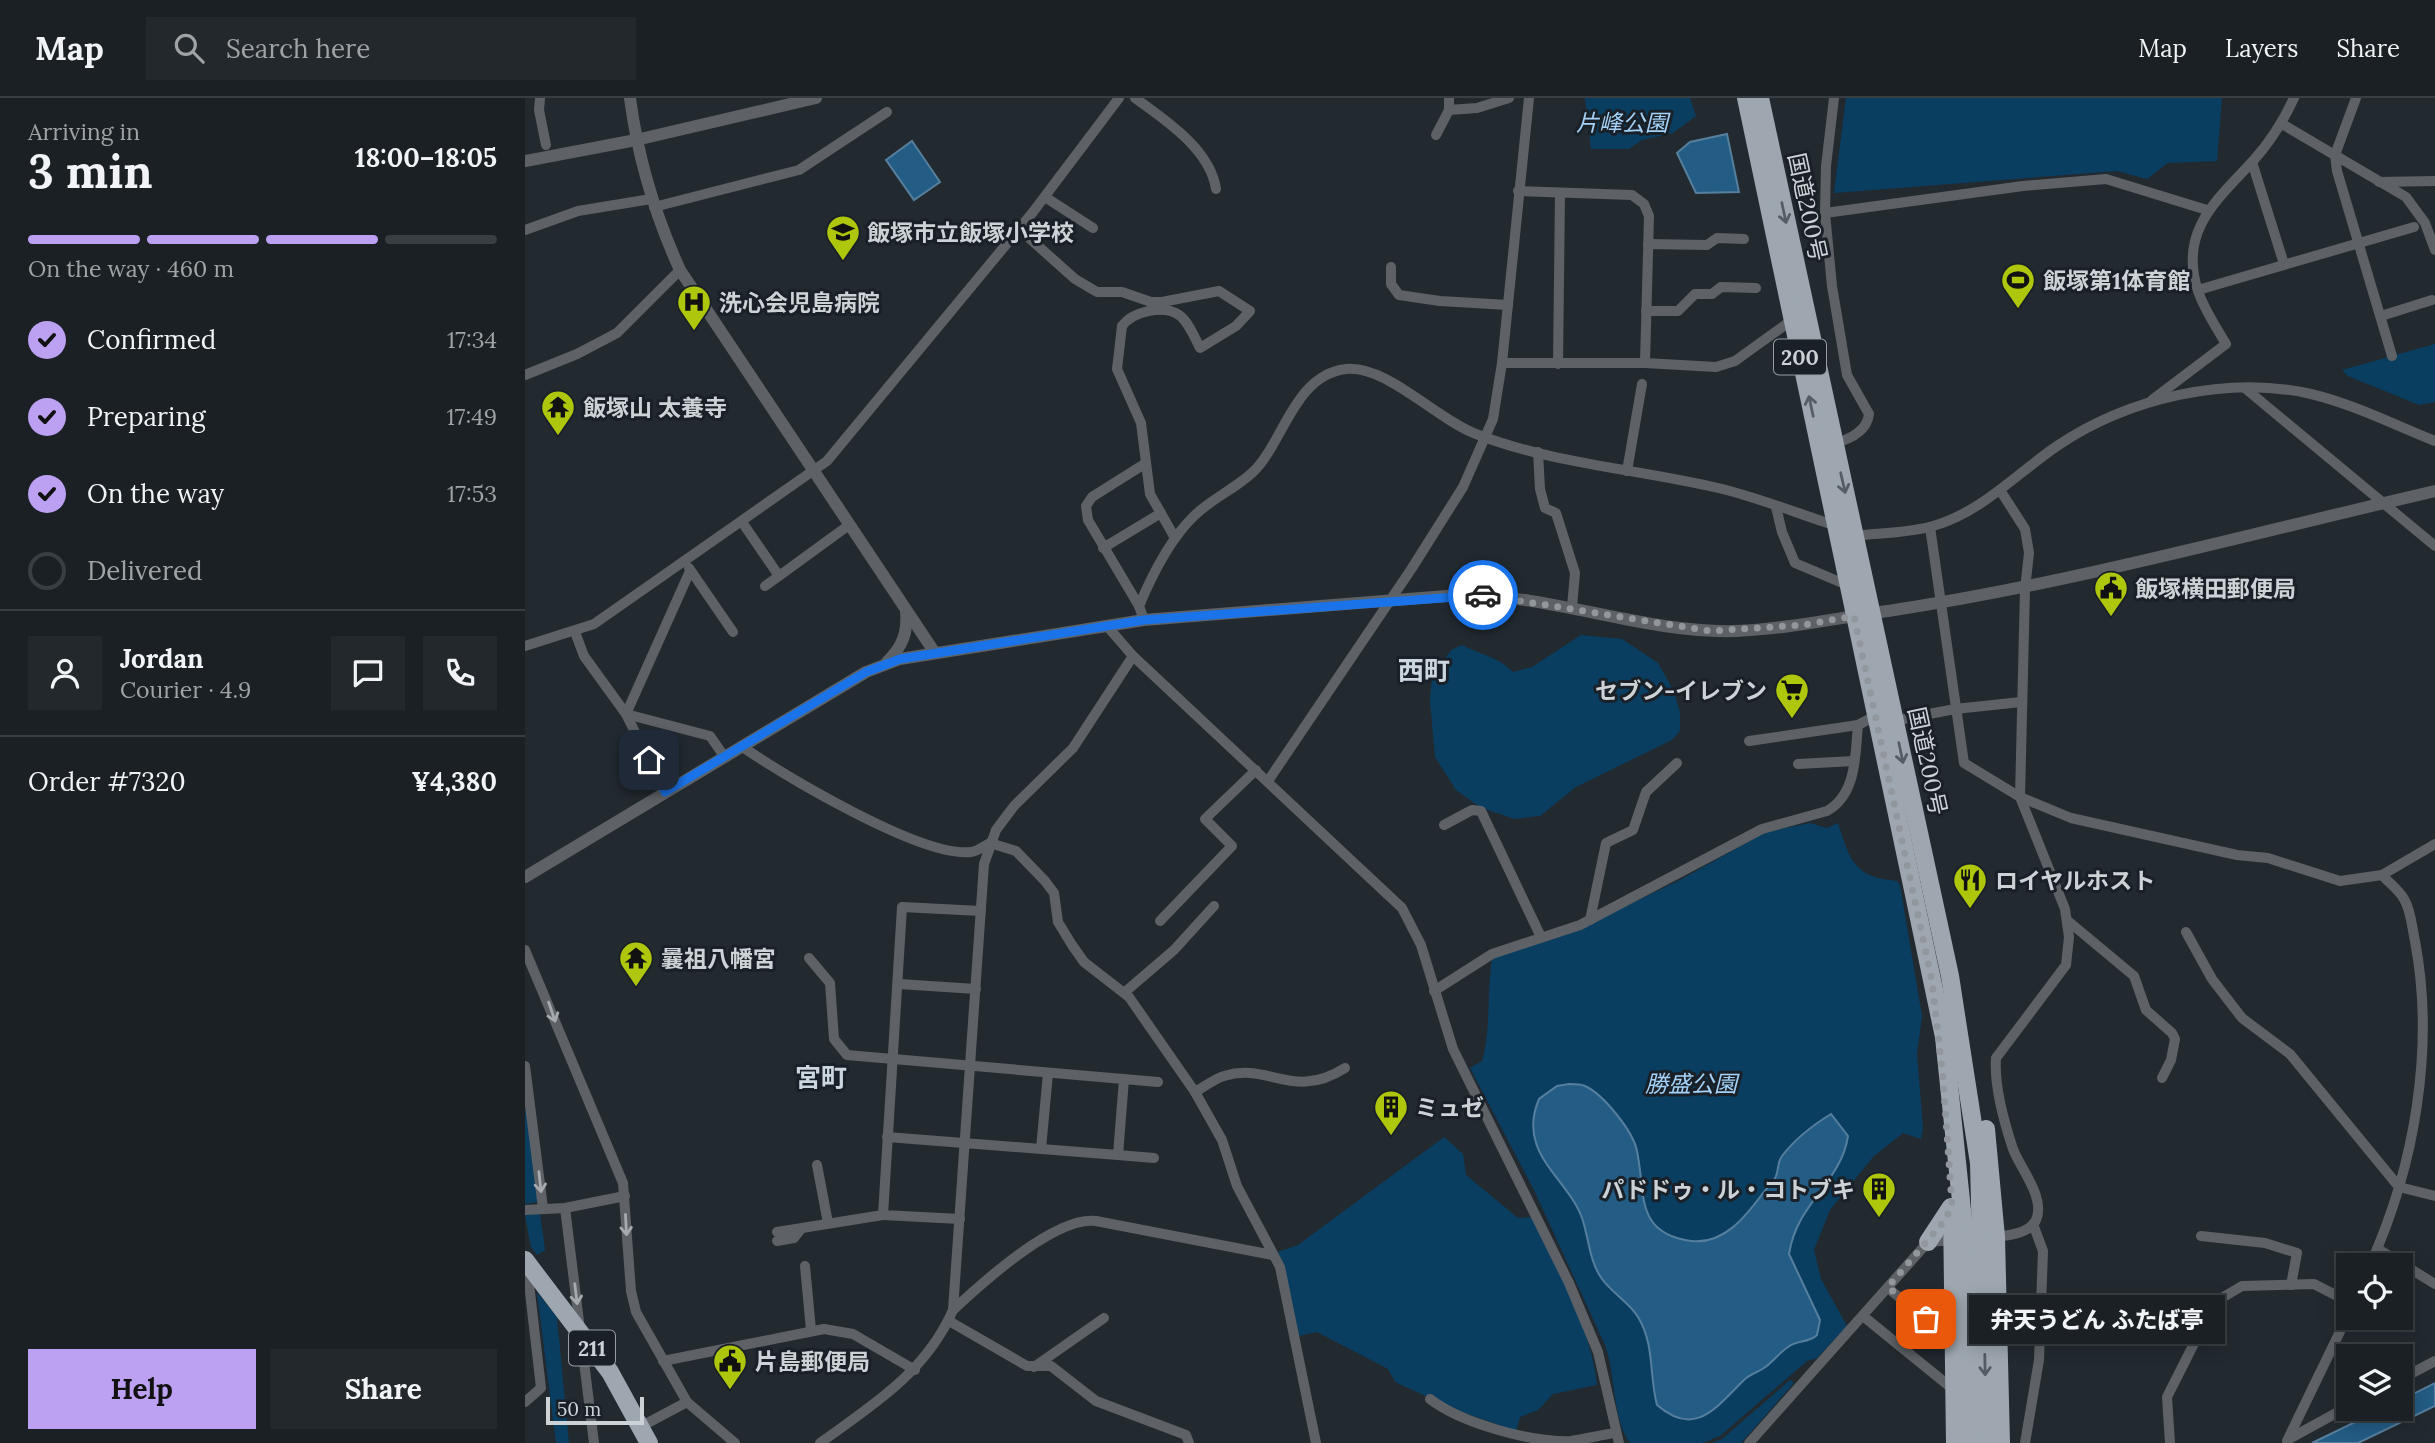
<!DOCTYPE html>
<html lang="en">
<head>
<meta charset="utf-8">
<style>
	body { margin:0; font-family:Lora,"Noto Sans JP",serif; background:#23282c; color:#f1f3f6; height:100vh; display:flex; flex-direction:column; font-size:26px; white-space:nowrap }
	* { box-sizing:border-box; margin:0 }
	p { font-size:23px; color:#9fa3a6 }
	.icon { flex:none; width:38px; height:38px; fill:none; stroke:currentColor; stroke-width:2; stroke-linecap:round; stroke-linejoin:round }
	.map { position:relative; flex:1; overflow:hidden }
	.drawer { display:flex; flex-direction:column; background:#1a2024; width:525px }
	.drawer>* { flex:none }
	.controls { position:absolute; left:1811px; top:1155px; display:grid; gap:14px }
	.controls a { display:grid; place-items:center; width:77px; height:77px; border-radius:0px; background:#1a2024; box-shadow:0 4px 18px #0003,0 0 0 2px #383e41; font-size:35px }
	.scale { position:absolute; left:21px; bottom:18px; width:98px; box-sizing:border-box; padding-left:7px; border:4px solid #cdd2d6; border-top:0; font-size:19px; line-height:24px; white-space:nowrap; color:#cdd2d6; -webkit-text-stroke:5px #192027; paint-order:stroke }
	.pin { position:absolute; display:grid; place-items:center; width:60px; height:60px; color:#fff; margin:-30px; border-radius:14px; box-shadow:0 4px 10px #0006 }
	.courier { position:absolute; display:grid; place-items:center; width:70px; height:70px; margin:-35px; border:5px solid #1a73e8; border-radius:50%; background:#fff; color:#222; box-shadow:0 2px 9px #0007 }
	.bubble { position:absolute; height:49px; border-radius:0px; background:#1a2024; box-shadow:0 4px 18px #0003,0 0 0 2px #383e41; font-size:23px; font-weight:800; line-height:49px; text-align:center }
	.overview em { font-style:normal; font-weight:800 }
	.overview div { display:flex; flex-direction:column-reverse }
	.overview { display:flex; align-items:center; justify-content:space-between; height:119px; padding:0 28px }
	h1 { font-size:46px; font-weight:800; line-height:52px }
	.bar { display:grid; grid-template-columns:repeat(4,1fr); gap:10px 7px; align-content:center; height:84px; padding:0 28px }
	.bar i { height:9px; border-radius:5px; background:#383e41 }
	.bar .active { background:#bca0f2 }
	.bar p { grid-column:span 4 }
	.line { display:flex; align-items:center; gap:18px; padding:0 28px; border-top:2px solid #383e41 }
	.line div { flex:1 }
	.round { display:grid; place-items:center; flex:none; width:74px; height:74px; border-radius:0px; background:#23282c }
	ol { padding:0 28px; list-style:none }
	li { display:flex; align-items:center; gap:21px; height:77px }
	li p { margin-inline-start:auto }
	li .icon { padding:7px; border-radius:50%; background:#bca0f2; color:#111; stroke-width:4 }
	li:last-child { color:#9fa3a6 }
	li i { width:38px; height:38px; border:4px solid #383e41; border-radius:50% }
	.action { display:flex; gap:14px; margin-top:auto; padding:14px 28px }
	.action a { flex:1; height:80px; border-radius:0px; background:#bca0f2; color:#111; font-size:28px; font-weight:800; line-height:80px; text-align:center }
	.action a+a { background:#23282c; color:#f1f3f6 }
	header { display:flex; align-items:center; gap:42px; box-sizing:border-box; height:98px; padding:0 35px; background:#1a2024; border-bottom:2px solid #383e41 }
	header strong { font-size:33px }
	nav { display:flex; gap:38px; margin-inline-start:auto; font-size:24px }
	.search { width:490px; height:63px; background:#23282c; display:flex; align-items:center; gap:18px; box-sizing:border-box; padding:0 24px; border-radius:0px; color:#9fa3a6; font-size:26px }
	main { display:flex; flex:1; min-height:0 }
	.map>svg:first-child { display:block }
</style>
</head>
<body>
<header>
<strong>Map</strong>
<div class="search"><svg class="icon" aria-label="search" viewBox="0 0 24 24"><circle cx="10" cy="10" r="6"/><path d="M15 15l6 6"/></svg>Search here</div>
<nav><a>Map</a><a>Layers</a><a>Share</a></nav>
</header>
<main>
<section class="drawer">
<div class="overview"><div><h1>3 min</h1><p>Arriving in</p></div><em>18:00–18:05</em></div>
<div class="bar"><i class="active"></i><i class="active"></i><i class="active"></i><i></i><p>On the way · 460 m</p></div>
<ol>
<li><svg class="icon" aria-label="check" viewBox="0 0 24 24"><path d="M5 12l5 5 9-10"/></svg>Confirmed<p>17:34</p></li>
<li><svg class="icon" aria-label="check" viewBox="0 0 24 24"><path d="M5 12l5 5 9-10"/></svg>Preparing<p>17:49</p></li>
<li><svg class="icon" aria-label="check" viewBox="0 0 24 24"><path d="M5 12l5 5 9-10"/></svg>On the way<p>17:53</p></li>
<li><i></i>Delivered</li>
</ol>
<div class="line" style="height:126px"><a class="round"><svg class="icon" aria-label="person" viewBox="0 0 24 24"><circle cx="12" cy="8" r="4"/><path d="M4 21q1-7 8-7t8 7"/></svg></a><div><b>Jordan</b><p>Courier · 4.9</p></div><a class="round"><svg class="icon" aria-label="chat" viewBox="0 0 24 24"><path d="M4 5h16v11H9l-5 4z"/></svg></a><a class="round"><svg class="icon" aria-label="phone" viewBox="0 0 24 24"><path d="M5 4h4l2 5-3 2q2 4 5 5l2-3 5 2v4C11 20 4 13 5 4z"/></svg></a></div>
<div class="line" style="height:91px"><div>Order #7320</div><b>¥4,380</b></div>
<div class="action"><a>Help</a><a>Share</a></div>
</section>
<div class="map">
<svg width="1910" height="1345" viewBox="0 0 1910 1345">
	<rect width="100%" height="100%" fill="#222a30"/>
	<g fill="#093e61">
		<path d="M1060,0H1165L1171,18L1148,35L1117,42L1104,51H1066Z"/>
		<path d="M1321,0H1697L1692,63L1643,65L1622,81L1592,73L1309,95Z"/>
		<path d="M1910,246V304L1894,307L1823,278L1817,272Z"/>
		<path d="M1056,537L1097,541L1133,565L1149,593L1155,614V633L1147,642L1051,689L1015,718L989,721L955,709L931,692L910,659L905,602L907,579L926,552L937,547C957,557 973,559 988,574L1007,569Z"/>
		<path d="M1285,725L1302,730L1313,725C1325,763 1329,779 1372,783L1375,787L1397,918L1392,956L1398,1030L1396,1041L1378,1035L1348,1059L1305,1112L1289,1152L1296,1181L1322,1228L1292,1260L1282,1263L1195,1338L1177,1345H1105C1087,1321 1091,1277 1080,1247L1009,1092L945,970L957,963C966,934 962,893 967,860L1055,830L1155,782L1241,734Z"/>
		<path d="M0,984L13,1104L0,1106Z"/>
		<path d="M919,1039L938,1056L941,1077L993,1120L1008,1119C1033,1172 1066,1229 1072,1287L1028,1296L1013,1312L995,1319L991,1333L929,1311L870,1284L863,1271L792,1234L774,1238L760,1172L753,1154L773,1147Z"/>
		<path d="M15,1115L20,1152L12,1157L6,1149L0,1117Z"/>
		<path d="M12,1194L32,1219L44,1345H31Z"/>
		<path d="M1265,1282L1269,1285L1216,1345H1187L1197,1341Z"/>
	</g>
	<g fill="#235c85" stroke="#567f9d" stroke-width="2">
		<path d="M1202,36L1214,94L1171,95L1152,55L1165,44Z"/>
		<path d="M387,43L415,84L389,102L361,62Z"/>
		<path d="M1044,986C1048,986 1056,986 1060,988C1078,996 1108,1033 1112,1053C1121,1095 1109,1135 1166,1143C1199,1147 1221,1118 1238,1095C1242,1090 1249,1084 1251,1078C1254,1071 1252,1065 1257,1058C1270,1041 1288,1027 1306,1016L1323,1038C1316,1085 1272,1104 1264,1156L1295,1222L1292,1237C1284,1245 1272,1242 1263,1249C1254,1255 1248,1264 1239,1270C1233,1274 1226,1276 1220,1281C1192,1308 1171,1341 1132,1307C1124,1278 1130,1247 1113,1219C1105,1205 1087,1195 1077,1181C1064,1163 1064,1140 1057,1120C1042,1079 991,1055 1014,1001L1032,988Z"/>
		<path d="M1910,1285V1308L1833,1345H1787L1857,1311H1876V1302Z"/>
	</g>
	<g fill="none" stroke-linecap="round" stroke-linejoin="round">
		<g stroke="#5e6266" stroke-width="10">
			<path d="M15,0L14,12L21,47"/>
			<path d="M610,0C640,22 685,51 691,91"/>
			<path d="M924,0V12L952,10L984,0"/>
			<path d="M1831,0L1810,57L1812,73L1867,258"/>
			<path d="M1757,26L1881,99L1900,125L1910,152"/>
			<path d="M911,37L924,12"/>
			<path d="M1727,64L1759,166"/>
			<path d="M1854,84L1910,83"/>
			<path d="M993,93L1107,97L1119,106L1124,118L1120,265L1191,269L1210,263L1267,222"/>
			<path d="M520,99L568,130"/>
			<path d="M129,109L274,72L362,14"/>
			<path d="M1300,115L1498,88L1581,81L1682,112"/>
			<path d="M494,131L550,181L572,194H597L626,204H637L694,193L725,213L711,228L675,250C670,240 663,223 654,217C638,206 607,214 597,228L592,271L616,325L625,396L650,440"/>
			<path d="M0,132L53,113L126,101"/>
			<path d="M1123,146L1182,147L1192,140L1219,141"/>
			<path d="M866,169V186L874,197L915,203L983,207"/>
			<path d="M1673,192L1889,129"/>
			<path d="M1121,213H1153L1170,196H1187L1196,189L1231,190"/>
			<path d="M1856,218L1907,202"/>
			<path d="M977,265H1120"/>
			<path d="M1033,266L1035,95"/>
			<path d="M0,277L52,256L92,235L155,172"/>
			<path d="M1721,291L1910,448"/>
			<path d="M1627,302L1701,246C1691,229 1679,211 1673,193C1653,133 1692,102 1728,63C1745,44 1758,24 1769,0"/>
			<path d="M1307,346C1323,342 1342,334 1344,316L1322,277L1307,188L1300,115L1301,68L1309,0"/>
			<path d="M1013,354L1015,391L1020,410L1031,415L1050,475L1047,509"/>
			<path d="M1102,373L1117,286"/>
			<path d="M1251,409L1257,434L1270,465L1322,487"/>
			<path d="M217,424L254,478L324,427"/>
			<path d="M1405,429L1439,665L1495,699L1546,720L1712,757L1743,760L1815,783L1857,777L1910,746"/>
			<path d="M1329,438C1355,435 1384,435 1408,428C1457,414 1491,376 1532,348C1603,300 1702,277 1786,296C1828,306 1870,327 1910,343"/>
			<path d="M578,450L636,415"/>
			<path d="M164,470L208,534"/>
			<path d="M165,473L101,616L185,638L199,658"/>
			<path d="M240,488L254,478"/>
			<path d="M614,508L563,422L561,408L567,399L621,365"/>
			<path d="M619,522L614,508C627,477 644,442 669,418C686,401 710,391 728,374C759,344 769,277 821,271C862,267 911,321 951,336C1028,366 1113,371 1193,390C1232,399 1271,415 1309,427"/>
			<path d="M582,528L608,558L877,810L896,847L928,951L1044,1185L1073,1254L1094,1345"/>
			<path d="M50,534L59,558L101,616L140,694"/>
			<path d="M0,548L69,526L302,363L508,114L594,0"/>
			<path d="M1368,623L1430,611L1496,604"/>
			<path d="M1224,643L1333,627"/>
			<path d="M216,648C259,677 396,760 446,754C452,754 459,748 465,745L491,753L520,783L529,795L533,824L547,847L559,864L604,899L670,994L697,1042L712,1088L755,1169L791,1345"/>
			<path d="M1273,666L1329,663"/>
			<path d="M743,683L887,470L938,389L968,321L977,265L1004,0"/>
			<path d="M919,727L947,712L956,713L1016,839"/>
			<path d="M1065,822L1081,745L1108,732L1121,694L1152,665"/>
			<path d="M635,823L707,748L680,721L731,672"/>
			<path d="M1543,823L1609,878L1621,912L1647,935L1650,941L1646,962L1637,980"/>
			<path d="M1661,834L1687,881L1717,920L1765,956L1874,1089L1910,1098"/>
			<path d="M0,852L98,1085L106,1193L111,1214L162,1304L210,1345"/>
			<path d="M284,860L305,885L309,941L322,957L633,984"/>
			<path d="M374,886L451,891"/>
			<path d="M909,893L967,856L1055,827L1237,731L1302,713C1332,696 1330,657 1333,627L1352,617"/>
			<path d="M600,894L649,852L689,808"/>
			<path d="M0,968L18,1110"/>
			<path d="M670,994C679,989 689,981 699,978C744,964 768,1003 820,970"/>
			<path d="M362,1039L593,1057L599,981"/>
			<path d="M516,1051L523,975"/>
			<path d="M593,1057L629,1060"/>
			<path d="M292,1067L303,1125"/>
			<path d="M40,1110L69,1345"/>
			<path d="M0,1112L40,1110L100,1098"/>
			<path d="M435,1121L358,1117L377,809L456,813"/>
			<path d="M252,1134L358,1117"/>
			<path d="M1676,1138L1740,1145L1772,1155L1766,1187"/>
			<path d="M1467,1139C1480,1138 1505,1136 1511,1122C1521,1100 1495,1070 1488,1051C1479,1024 1469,988 1471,960L1541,867L1544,839L1540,811L1495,699L1500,491L1504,455L1500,431L1475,392"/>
			<path d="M252,1143L269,1140L276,1131"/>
			<path d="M1853,1151L1910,1186"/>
			<path d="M1845,1167C1890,1068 1910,949 1890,843C1887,830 1886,812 1879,801C1874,792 1864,785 1857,777"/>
			<path d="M280,1168L286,1232"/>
			<path d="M1363,1190L1428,1244"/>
			<path d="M428,1212C457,1185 530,1118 571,1123L748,1157"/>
			<path d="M1338,1218L1429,1292"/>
			<path d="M424,1223L502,1268H526L571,1303L661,1337L664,1345"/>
			<path d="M138,1263L299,1231L328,1236L390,1272"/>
			<path d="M509,1269L579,1220"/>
			<path d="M1876,1281L1910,1263"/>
			<path d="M905,1301C936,1325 1007,1345 1046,1343C1061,1341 1075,1337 1090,1335"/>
			<path d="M0,1304L16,1290L2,1168"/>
			<path d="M115,1329L162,1304"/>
			<path d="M1764,1341L1824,1308"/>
			<path d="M1762,1343L1824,1215"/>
			<path d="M295,1345C348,1307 401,1274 428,1212L459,766L471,732L489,708L548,650L608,558"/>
			<path d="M1224,1345L1403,1144L1430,1142"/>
			<path d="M1500,1345L1514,1262L1518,1153L1508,1126"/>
			<path d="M1645,1345L1642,1299L1690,1204L1717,1188L1789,1186L1824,1204"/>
		</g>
		<g stroke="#5e6266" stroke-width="12">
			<path d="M105,0C113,61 130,117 155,172L410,555"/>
			<path d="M0,63L111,42L291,0"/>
			<path d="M362,564C378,548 383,534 381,512"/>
			<path d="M0,779L341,574L375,561L619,522L934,497C1027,496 1120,536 1211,533C1262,531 1312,520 1363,513C1548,485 1728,435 1910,393"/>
		</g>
		<g stroke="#9ea7af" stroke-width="18">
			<path d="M1221,0L1419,939L1440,1141L1446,1345"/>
			<path d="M1235,0L1425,878L1454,1065L1461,1345"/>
			<path d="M1461,1031L1471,1139L1476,1345"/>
			<path d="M1427,1111L1430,1345"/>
			<path d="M1403,1144L1426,1109"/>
			<path d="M0,1162L85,1274L124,1345"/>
		</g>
	</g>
	<defs><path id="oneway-shaft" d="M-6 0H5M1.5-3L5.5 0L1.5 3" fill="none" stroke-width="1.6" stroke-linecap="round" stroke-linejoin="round" transform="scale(1.75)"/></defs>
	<g stroke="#555d64">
		<use href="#oneway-shaft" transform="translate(1259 115) rotate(78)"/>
		<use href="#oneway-shaft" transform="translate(1286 308) rotate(-102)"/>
		<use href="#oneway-shaft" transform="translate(1318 385) rotate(77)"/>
		<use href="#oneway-shaft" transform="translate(1376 655) rotate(78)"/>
		<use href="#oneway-shaft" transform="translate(1460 1267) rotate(89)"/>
	</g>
	<g stroke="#a6abaf">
		<use href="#oneway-shaft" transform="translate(27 914) rotate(71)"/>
		<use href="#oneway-shaft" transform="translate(15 1084) rotate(84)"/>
		<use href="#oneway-shaft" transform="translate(101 1127) rotate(87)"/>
		<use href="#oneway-shaft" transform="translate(51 1196) rotate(83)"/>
	</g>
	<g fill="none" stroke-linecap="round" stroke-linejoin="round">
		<path stroke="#91979c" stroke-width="7" stroke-dasharray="0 12.6" d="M958,497L1185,533L1278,527L1329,518L1407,883L1418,980L1427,1107L1420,1122L1363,1189L1401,1221"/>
		<path stroke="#1a73e8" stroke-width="9" d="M124,662L140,694L341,574L375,561L619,522L958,497"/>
	</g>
	<defs>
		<g id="school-pin" transform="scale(1.75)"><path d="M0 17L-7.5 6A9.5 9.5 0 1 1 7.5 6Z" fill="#aec60b" stroke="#192027"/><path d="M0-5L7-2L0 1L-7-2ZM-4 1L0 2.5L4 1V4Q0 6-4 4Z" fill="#111"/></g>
		<g id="stadium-pin" transform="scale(1.75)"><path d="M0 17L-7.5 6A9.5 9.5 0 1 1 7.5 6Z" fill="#aec60b" stroke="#192027"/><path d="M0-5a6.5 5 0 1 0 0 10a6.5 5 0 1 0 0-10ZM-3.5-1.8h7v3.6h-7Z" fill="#111"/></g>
		<g id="hospital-pin" transform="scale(1.75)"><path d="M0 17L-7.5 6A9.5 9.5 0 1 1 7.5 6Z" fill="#aec60b" stroke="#192027"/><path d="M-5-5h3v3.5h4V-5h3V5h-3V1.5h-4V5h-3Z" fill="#111"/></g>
		<g id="temple-pin" transform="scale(1.75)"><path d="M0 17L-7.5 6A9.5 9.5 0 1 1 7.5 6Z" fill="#aec60b" stroke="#192027"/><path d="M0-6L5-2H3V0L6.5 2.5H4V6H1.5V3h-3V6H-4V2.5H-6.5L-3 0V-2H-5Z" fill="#111"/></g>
		<g id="civic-pin" transform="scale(1.75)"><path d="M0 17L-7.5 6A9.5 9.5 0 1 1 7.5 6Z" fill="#aec60b" stroke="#192027"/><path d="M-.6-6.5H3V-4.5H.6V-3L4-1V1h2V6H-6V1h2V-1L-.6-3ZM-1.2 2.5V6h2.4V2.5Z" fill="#111"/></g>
		<g id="supermarket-pin" transform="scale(1.75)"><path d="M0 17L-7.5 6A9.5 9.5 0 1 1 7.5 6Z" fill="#aec60b" stroke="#192027"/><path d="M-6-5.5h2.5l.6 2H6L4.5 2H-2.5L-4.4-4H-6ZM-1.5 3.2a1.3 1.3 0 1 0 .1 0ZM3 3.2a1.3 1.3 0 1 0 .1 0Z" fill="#111"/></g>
		<g id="restaurant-pin" transform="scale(1.75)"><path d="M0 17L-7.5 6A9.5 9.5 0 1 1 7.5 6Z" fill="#aec60b" stroke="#192027"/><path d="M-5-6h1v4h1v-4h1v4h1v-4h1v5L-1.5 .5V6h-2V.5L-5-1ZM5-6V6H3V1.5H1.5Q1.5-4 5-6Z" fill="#111"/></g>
		<g id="building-pin" transform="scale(1.75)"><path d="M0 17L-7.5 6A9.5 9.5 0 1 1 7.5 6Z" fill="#aec60b" stroke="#192027"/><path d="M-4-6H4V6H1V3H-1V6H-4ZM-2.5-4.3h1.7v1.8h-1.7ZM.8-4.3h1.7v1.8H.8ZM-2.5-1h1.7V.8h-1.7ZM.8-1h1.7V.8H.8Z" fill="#111"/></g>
	</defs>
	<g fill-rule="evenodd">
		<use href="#school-pin" x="318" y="134"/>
		<use href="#stadium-pin" x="1493" y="182"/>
		<use href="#hospital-pin" x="169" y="204"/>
		<use href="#temple-pin" x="33" y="309"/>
		<use href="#civic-pin" x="1586" y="490"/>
		<use href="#supermarket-pin" x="1267" y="592"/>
		<use href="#restaurant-pin" x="1445" y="782"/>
		<use href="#temple-pin" x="111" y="860"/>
		<use href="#building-pin" x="866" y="1009"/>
		<use href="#building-pin" x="1354" y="1091"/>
		<use href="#civic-pin" x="205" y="1263"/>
	</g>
	<g text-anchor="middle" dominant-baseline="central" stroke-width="6" stroke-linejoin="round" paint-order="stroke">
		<g fill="#192027" stroke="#979da2" stroke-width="2">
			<rect x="1249" y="241.5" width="52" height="35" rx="5"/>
			<rect x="44" y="1232.5" width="46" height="35" rx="5"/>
		</g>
		<g font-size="21" font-weight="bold" fill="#cdd2d6">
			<text x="1275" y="259">200</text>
			<text x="67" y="1250">211</text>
		</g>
		<g font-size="23" font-style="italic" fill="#a3d1f7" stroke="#192027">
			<text x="1097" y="24">片峰公園</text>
			<text x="1166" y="985">勝盛公園</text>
		</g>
		<g font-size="23" fill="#cdd2d6" stroke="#192027">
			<text transform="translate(1283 109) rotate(78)">国道200号</text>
			<text transform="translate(1403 663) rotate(78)">国道200号</text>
		</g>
		<g font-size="23" font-weight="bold" fill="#cdd2d6" stroke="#192027" text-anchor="start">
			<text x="342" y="134">飯塚市立飯塚小学校</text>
			<text x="1518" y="182">飯塚第1体育館</text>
			<text x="194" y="204">洗心会児島病院</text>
			<text x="58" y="309">飯塚山 太養寺</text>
			<text x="1610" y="490">飯塚横田郵便局</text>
			<text x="1242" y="592" text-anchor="end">セブン-イレブン</text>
			<text x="1470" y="782">ロイヤルホスト</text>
			<text x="136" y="860">曩祖八幡宮</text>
			<text x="890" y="1009">ミュゼ</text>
			<text x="1330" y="1091" text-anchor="end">パドドゥ・ル・コトブキ</text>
			<text x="230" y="1263">片島郵便局</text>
		</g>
		<g font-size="26" font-weight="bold" fill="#ccd6df" stroke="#192027">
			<text x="899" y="572">西町</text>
			<text x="296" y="979">宮町</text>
		</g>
	</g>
</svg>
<div class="controls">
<a><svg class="icon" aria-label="locate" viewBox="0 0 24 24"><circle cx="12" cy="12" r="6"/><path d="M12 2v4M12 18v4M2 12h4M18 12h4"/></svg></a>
<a><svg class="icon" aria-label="layers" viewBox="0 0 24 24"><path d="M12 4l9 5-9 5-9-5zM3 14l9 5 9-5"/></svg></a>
</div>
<div class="scale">50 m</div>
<div class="pin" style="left:1401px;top:1221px;background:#ea580c"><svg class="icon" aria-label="bag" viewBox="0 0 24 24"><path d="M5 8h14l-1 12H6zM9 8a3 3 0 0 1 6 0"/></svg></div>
<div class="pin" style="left:124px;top:662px;background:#1f2937"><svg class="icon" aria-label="home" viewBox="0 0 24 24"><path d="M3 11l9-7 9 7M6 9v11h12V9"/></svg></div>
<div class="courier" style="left:958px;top:497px"><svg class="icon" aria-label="car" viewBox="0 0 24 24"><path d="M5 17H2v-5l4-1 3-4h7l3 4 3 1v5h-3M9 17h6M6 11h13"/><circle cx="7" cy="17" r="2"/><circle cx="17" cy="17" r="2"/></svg></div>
<div class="bubble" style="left:1444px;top:1197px;width:256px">弁天うどん ふたば亭</div>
</div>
</main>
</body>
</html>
